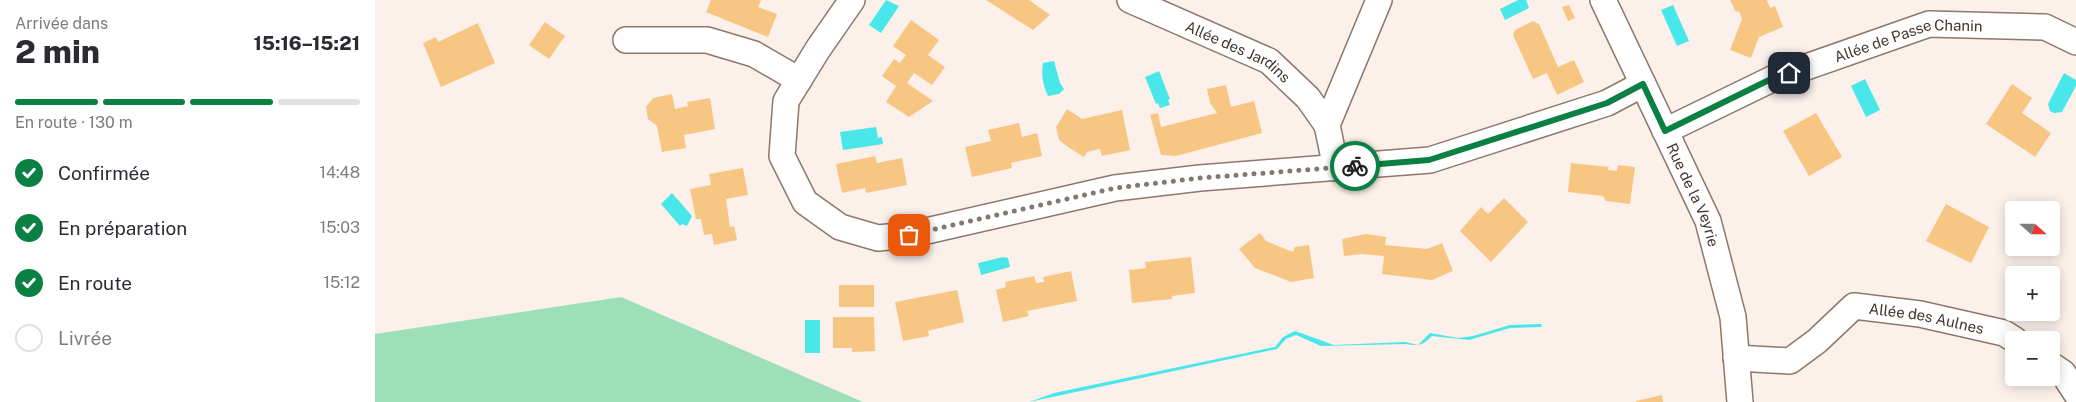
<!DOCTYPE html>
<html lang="fr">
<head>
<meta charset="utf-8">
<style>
	body { margin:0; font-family:"Public Sans",sans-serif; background:#f2f2f3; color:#2b2b33; height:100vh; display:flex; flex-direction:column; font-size:19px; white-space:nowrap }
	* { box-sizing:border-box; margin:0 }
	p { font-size:16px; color:#7c7c81 }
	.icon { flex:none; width:28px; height:28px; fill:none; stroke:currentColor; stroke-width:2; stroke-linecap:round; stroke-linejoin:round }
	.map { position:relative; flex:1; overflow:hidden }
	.details { display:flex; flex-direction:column; background:#fff; width:375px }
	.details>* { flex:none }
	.needle { width:32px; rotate:111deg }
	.tools { position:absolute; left:1630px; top:201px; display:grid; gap:10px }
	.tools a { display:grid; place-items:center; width:55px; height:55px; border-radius:5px; background:#fff; box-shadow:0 2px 12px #0003; font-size:25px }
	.pin { position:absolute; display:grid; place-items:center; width:42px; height:42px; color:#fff; margin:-21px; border-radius:10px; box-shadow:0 2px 8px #0006 }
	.courier { position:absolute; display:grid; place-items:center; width:50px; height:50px; margin:-25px; border:4px solid #0b8043; border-radius:50%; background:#fff; color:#222; box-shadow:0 1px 6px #0007 }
	.overview em { font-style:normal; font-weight:800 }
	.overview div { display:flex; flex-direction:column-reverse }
	.overview { display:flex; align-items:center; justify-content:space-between; height:85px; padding:0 15px }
	h1 { font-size:32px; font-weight:800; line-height:38px }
	.bar { display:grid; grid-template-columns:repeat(4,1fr); gap:8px 5px; align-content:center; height:60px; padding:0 15px }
	.bar i { height:6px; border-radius:4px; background:#e1e1e2 }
	.bar .selected { background:#0b8043 }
	.bar p { grid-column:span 4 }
	ol { padding:0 15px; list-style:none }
	li { display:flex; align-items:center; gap:15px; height:55px }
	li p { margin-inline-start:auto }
	li .icon { padding:5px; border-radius:50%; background:#0b8043; color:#fff; stroke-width:4 }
	li:last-child { color:#7c7c81 }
	li i { width:28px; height:28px; border:2px solid #e1e1e2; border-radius:50% }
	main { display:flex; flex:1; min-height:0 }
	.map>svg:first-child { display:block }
</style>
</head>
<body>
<main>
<section class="details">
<div class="overview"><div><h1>2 min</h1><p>Arrivée dans</p></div><em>15:16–15:21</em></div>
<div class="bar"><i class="selected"></i><i class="selected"></i><i class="selected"></i><i></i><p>En route · 130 m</p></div>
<ol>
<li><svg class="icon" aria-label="check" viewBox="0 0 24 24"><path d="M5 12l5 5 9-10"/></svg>Confirmée<p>14:48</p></li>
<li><svg class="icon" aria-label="check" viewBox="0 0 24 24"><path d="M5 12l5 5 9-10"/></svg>En préparation<p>15:03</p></li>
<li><svg class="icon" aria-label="check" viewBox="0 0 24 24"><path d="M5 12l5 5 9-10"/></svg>En route<p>15:12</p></li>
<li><i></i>Livrée</li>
</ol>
</section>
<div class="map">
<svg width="1701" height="402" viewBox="0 0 1701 402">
	<rect width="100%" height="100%" fill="#fbf0ea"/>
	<path fill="#9de0b7" d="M246,297L488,402H0V334Z"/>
	<g fill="#49e7ea">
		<path d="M511,0L524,6L506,33L494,25Z"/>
		<path d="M1143,0H1151L1154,8L1130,20L1125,9Z"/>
		<path d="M1298,5L1314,41L1302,46L1286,10Z"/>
		<path d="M679,61L685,83L689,89L684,94L673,96C668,85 666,75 668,63Z"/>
		<path d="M784,71L795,99L793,100L795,105L785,108L783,103L781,104L770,77Z"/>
		<path d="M1689,73L1701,80V86L1687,112L1679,113L1675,111L1673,104Z"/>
		<path d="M1490,79L1505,110L1491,117L1476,86Z"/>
		<path d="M501,127L503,138L507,137L508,144L468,150L465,132Z"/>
		<path d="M297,193L317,216L312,226L307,224L305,226L286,204Z"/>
		<path d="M628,257L633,258L635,267L606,275L603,263Z"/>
		<rect x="430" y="320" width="15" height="33"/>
		<path d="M1167,324L1166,327L1135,328L1094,340L1057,336C1047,346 1044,346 1031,344L946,346L921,335L911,339L902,349L654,402L679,393L900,347L908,337L920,331L959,345L1030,342L1043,345L1055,333L1083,338L1098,336L1135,325Z"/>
	</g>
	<g fill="#f8c683">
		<path d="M336,0H386L383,7L402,14L393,37L331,12Z"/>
		<path d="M611,0H654L675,15L658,30Z"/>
		<path d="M1355,0H1392L1395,8L1400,6L1408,27L1384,37L1376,58L1355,50L1367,19L1364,11L1361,12Z"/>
		<path d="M1194,5L1200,18L1193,21L1187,7Z"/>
		<path d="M536,20L564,40L553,55L570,67L557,85L539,73L532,83L558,101L534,117L511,102L521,86L507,76L519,59L525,63L531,55L518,46Z"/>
		<path d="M1158,21L1164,24L1183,67L1199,60L1209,82L1182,95L1172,73L1158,79L1138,35L1140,30Z"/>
		<path d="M170,22L190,36L174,59L154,45Z"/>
		<path d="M103,23L120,63L66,87L48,43L61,37L63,42Z"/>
		<path d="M1637,84L1657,98L1647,113L1676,133L1660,157L1611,124Z"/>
		<path d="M851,85L856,107L879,101L887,133L801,156L786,155L775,115L783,113L786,127L842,113L835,103L832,89Z"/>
		<path d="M297,94L300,109L313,106L312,102L335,98L340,129L309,135L311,148L287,152L282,126L273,119L271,107L278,98Z"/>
		<path d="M692,109L707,119L747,110L755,150L727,156L725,149L712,152L709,157L693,147L684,140L681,127Z"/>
		<path d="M1441,113L1467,157L1434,176L1408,131Z"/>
		<path d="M644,123L647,137L662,133L667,156L636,163L637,168L597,177L590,147L616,141L613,130Z"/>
		<path d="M500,156L502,163L527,158L532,185L491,193L490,188L467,193L461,164Z"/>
		<path d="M1196,163L1234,167L1233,170L1242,171L1243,165L1260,167L1255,204L1231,201L1228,196L1193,192Z"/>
		<path d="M368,168L373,195L351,199L355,227L359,226L362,240L339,245L337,234L329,235L326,219H321L315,189L336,185L334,174Z"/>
		<path d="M1129,198L1153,222L1116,262L1085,231L1106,207L1113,214Z"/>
		<path d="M1571,204L1614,227L1596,263L1551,241Z"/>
		<path d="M885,233L891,241L918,252L920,247L934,245L939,278L916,282L880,268L864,249Z"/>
		<path d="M991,234L1011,237L1010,245L1052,249L1067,243L1078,271L1057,280L1007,274L1009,256L987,254L969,256L967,239Z"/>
		<path d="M816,257L820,293L797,296V299L757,303L754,270L771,268L770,262Z"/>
		<path d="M696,271L702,301L652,311L654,316L628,322L621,290L631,287L630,282L659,276L661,283L669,282L668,277Z"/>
		<rect x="464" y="285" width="35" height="22"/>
		<path d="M582,290L589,322L553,331L554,336L528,341L520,302Z"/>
		<path d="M458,317H499L500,351L477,352V348H458Z"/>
		<path d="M1287,395L1288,402H1261V401Z"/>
	</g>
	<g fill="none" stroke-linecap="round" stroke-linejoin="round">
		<g stroke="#8f7769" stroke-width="28">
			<g id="minor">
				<path d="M477,0L443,49L411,101L407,156L430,202L465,227L503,238L534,235L740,188L825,178L1055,160L1232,103L1268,84"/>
				<path id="s1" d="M755,0L894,61L933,98L952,125"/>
				<path id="s2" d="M1228,0L1333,221L1358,317L1365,402"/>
				<path d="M251,40H332L379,54L424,80"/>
				<path id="s3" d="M1290,131L1397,79L1554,24L1670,27L1701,42"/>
				<path d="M961,168L952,125L1004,0"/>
				<path id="s4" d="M1361,358L1415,361L1442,341L1479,306L1545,314L1629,333L1640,340"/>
				<path d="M1676,365L1688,373L1701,393"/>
			</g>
		</g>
		<use href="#minor" stroke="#fff" stroke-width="25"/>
	</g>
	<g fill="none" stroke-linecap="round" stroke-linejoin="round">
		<path stroke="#827872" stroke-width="5" stroke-dasharray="0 9" d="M534,235L740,188L825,178L980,166"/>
		<path stroke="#0b8043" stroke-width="6" d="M980,166L1054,160L1232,103L1268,84L1290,131L1396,79L1414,73"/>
	</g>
	<g text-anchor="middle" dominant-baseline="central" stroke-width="5" stroke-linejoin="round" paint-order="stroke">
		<g font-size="15" fill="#413731" stroke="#fff">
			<text stroke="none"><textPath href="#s3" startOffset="262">Allée de Passe Chanin</textPath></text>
			<text stroke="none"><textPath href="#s1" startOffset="120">Allée des Jardins</textPath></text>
			<text stroke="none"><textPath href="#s2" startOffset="215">Rue de la Veyrie</textPath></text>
			<text stroke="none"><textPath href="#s4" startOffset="212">Allée des Aulnes</textPath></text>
		</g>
	</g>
</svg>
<div class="tools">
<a><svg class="needle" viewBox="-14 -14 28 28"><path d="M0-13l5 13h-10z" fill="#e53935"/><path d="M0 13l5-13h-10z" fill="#7c7c81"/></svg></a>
<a>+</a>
<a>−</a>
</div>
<div class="pin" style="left:534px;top:235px;background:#ea580c"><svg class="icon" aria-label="bag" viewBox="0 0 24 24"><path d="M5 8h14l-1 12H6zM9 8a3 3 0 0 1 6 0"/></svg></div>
<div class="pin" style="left:1414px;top:73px;background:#1f2937"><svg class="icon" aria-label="home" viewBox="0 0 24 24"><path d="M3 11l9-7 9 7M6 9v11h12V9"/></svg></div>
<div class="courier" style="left:980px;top:166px"><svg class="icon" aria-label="bike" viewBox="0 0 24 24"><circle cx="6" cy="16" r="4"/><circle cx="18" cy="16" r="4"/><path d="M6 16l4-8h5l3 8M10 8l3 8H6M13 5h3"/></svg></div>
</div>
</main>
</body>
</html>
